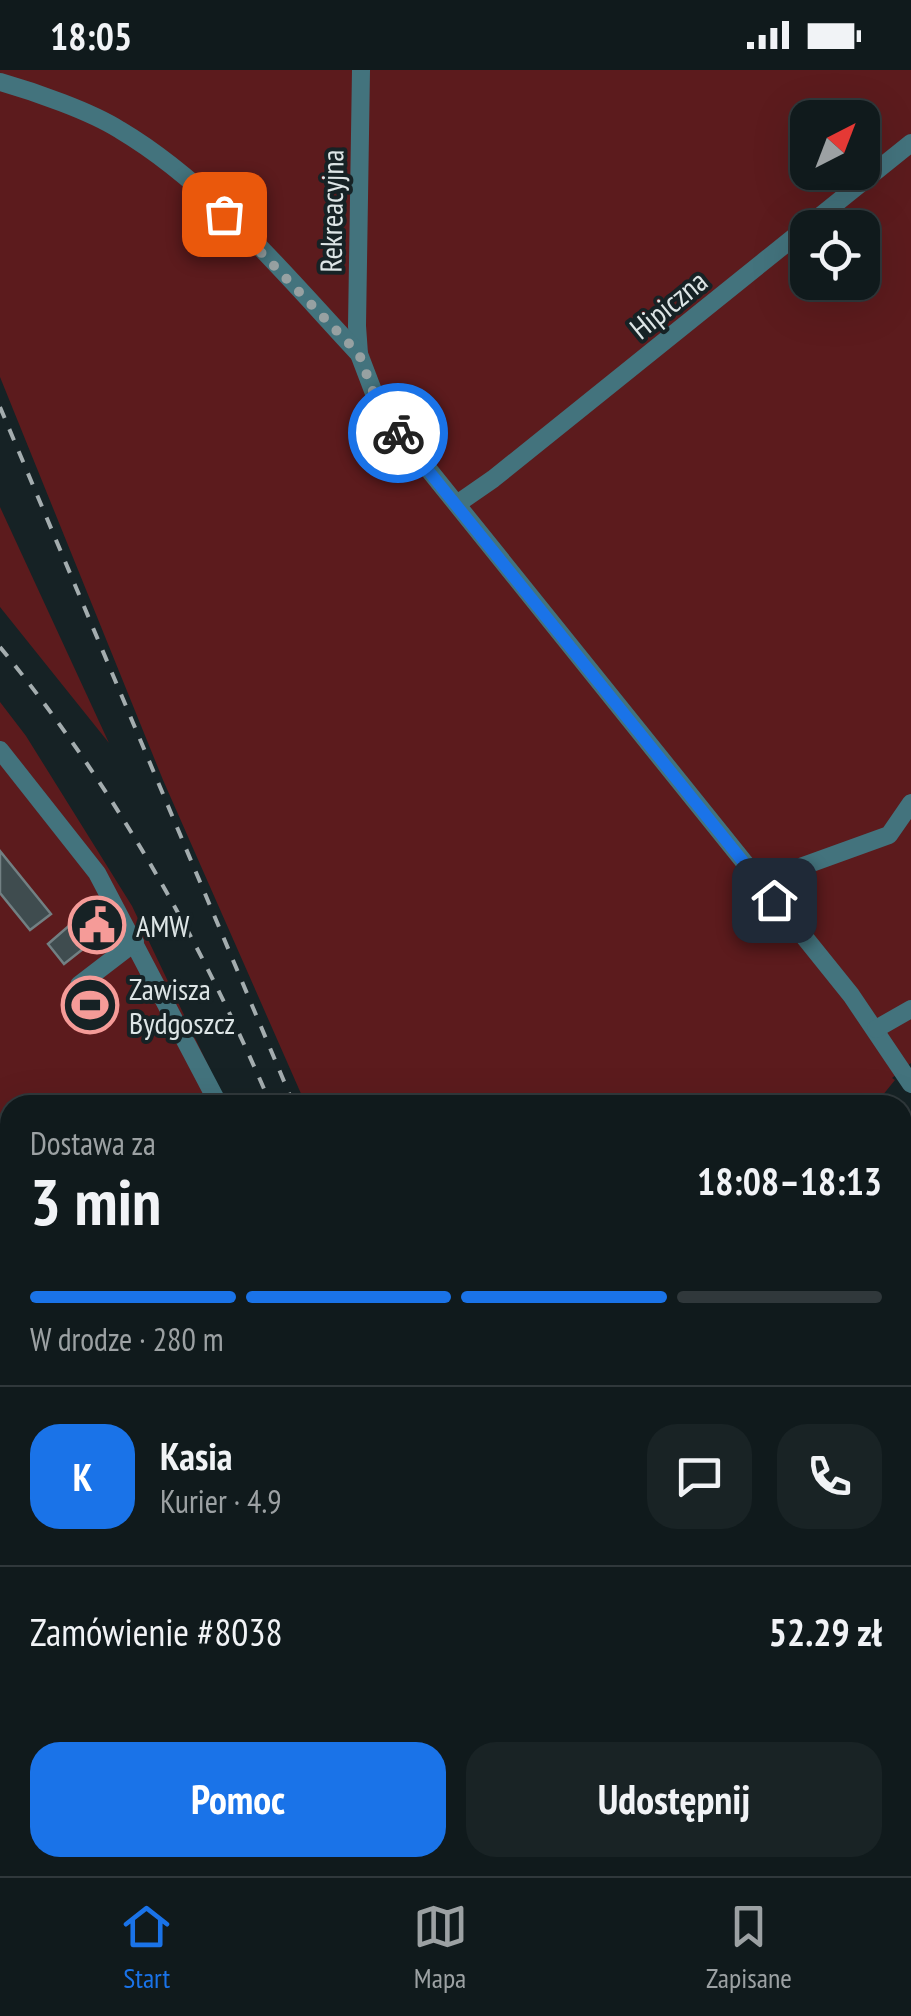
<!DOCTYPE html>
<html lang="pl">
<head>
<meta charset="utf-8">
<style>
	body { margin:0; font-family:"PT Sans Narrow",sans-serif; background:#192325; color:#f1f3f6; height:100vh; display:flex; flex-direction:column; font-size:38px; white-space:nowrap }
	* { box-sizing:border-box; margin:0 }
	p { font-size:32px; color:#9ca1a3 }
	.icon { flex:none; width:55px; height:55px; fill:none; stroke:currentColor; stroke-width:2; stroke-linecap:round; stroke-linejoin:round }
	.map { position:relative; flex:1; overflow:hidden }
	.panel { position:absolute; left:0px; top:1025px; width:912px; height:782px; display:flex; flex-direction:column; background:#101a1c; border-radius:30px 30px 0 0; box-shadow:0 10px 40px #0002,0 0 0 2px #30383b }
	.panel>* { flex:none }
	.needle { width:65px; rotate:42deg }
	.tools { position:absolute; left:790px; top:30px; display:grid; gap:20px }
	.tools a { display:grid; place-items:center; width:90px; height:90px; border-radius:20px; background:#101a1c; box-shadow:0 10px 40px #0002,0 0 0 2px #30383b; font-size:50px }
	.pin { position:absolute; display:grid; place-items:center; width:85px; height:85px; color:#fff; margin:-42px; border-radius:20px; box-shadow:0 5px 15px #0006 }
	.courier { position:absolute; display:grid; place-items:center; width:100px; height:100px; margin:-50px; border:8px solid #1a73e8; border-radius:50%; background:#fff; color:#222; box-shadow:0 2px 12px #0007 }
	.head em { font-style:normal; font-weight:700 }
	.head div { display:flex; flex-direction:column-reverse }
	.head { display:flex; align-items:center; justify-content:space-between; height:170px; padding:0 30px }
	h1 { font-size:65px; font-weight:700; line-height:75px }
	.bar { display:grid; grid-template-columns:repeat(4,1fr); gap:15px 10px; align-content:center; height:120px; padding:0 30px }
	.bar i { height:12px; border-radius:8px; background:#30383b }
	.bar .on { background:#1a73e8 }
	.bar p { grid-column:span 4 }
	.line { display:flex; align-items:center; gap:25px; padding:0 30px; border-top:2px solid #30383b }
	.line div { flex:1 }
	.round { display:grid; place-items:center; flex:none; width:105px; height:105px; border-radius:30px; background:#192325 }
	.action { display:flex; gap:20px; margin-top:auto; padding:20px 30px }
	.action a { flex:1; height:115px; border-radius:30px; background:#1a73e8; color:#fff; font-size:40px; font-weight:700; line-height:115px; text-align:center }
	.action a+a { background:#192325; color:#f1f3f6 }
	.status { display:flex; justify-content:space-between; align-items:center; height:70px; padding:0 50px; background:#101a1c; direction:ltr }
	.status svg { height:28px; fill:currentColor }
	.tab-bar { display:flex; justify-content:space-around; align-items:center; height:140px; border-top:2px solid #30383b; background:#101a1c; font-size:28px; color:#9ca1a3 }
	.tab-bar a { display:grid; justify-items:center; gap:5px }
	.tab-bar .on { color:#1a73e8 }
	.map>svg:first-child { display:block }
</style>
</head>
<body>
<div class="status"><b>18:05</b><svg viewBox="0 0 49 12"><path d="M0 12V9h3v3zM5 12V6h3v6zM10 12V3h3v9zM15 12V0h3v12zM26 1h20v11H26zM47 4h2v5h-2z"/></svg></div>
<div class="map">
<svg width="911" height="1806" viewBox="0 0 911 1806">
	<rect width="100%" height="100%" fill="#162225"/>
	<g fill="#5c1b1d" fill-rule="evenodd">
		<path d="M0,0H911V993L892,1008L895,1010L878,1031L868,1035H306L163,710L0,307ZM808,48H862V102H808ZM808,158H862V212H808Z"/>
		<path d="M0,437L109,673L0,537Z"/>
		<path d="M0,632L26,666L132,836L227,1035H10V1251L0,1258Z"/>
		<path d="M911,1137V1375L903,1364L902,1140Z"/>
		<rect x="330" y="1798" width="110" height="8"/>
		<path d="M525,1798H803L809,1806H526Z"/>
	</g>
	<g fill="#3f4c4f" stroke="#728083" stroke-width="2.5">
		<path d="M0,781L51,844L30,860L0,823Z"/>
		<path d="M105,831L119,848L88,875L74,858Z"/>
		<path d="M71,854L88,875L64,894L48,874Z"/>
		<path d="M0,1523L8,1551L0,1553Z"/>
		<path d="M10,1617V1646L5,1630L0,1631V1620Z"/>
		<path d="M906,1698L911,1711L902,1717V1701Z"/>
		<path d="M911,1711V1727L902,1734V1717Z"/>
		<path d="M911,1727V1745L902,1752V1734Z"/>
		<path d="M911,1745V1763L902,1770V1752Z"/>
		<path d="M24,1798H51L53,1806H26Z"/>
		<path d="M142,1798H172L174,1806H144Z"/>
		<path d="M189,1798H218L191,1805Z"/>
		<path d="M284,1798H301L302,1806H286Z"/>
	</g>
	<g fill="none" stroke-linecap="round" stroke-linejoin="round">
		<g stroke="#43737d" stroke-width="18">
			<path d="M361,0L357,256L359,284L380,339L851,925L911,1014"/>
			<path d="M0,12C35,22 90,41 120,60C211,114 287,207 359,284"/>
			<path d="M457,434L493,409L911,73"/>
			<path d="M0,680L97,803L219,1035"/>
			<path d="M759,812L889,765L911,733"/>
			<path d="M79,915L135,872"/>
			<path d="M876,959L911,939"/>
			<path d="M0,1181L10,1194"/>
			<path d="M0,1267L10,1259"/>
			<path d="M902,1372L911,1382"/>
			<path d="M0,1401L5,1421L1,1444"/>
			<path d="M902,1429L911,1424"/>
			<path d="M0,1442L10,1477"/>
			<path d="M0,1569L10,1566"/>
			<path d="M0,1671L10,1668"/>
			<path d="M902,1679L911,1672"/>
			<path d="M902,1790L911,1784"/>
			<path d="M103,1798L105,1806"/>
			<path d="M179,1798L182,1806"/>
			<path d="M314,1798L315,1806"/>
			<path d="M229,1806L257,1798"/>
		</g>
		<g stroke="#5bc8dd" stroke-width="22">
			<path d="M902,1068L911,1060"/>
			<path d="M0,1351L10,1348"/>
		</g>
		<g stroke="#a4adaf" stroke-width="4" stroke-dasharray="12 12" stroke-linecap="butt">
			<path d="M0,337L294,1035"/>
			<path d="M0,577C113,715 201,871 271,1035"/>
			<path d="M453,1798V1806"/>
			<path d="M474,1798V1806"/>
		</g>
	</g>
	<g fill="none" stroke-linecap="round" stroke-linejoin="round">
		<path stroke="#97a1a2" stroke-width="10" stroke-dasharray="0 18" d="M224,144L359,284L380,340L398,363"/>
		<path stroke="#1a73e8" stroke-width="12" d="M398,363L774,830"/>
	</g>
	<defs>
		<g id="civic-ring" transform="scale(2.875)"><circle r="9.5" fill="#162225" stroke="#f59b98" stroke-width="1.5"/><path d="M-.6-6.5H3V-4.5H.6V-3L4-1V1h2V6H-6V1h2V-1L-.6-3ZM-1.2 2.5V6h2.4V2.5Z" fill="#f59b98"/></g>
		<g id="stadium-ring" transform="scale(2.875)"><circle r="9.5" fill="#162225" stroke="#f59b98" stroke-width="1.5"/><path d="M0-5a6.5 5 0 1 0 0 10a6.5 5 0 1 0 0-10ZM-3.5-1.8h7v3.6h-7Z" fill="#f59b98"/></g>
	</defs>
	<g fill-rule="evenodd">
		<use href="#civic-ring" x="97" y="855"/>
		<use href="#stadium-ring" x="90" y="935"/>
	</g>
	<g text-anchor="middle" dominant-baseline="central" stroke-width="8" stroke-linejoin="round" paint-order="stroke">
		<g font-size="30" fill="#dde5e6" stroke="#162225">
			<text transform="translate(331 141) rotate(-89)">Rekreacyjna</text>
			<text transform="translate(668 234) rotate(-39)">Hipiczna</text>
		</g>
		<g font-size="30" fill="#dde5e6" stroke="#162225" text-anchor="start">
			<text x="136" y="855">AMW</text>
			<text x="129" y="918">Zawisza<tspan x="129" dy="34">Bydgoszcz</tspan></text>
		</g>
	</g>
</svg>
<div class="tools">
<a><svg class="needle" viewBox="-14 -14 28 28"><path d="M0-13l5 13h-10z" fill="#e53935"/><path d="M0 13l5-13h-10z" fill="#9ca1a3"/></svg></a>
<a><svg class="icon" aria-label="locate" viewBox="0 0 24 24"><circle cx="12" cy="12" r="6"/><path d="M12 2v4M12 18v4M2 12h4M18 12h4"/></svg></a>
</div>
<div class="pin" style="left:224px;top:144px;background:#ea580c"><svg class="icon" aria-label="bag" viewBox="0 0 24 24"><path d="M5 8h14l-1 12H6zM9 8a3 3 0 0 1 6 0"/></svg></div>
<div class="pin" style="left:774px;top:830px;background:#1f2937"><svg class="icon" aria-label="home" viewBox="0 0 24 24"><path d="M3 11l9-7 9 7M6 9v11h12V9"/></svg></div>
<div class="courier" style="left:398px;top:363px"><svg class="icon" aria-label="bike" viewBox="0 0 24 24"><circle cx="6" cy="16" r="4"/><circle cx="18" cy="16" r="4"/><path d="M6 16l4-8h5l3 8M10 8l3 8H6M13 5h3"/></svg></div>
<section class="panel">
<div class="head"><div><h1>3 min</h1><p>Dostawa za</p></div><em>18:08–18:13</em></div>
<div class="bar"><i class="on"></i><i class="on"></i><i class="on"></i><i></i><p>W drodze · 280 m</p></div>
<div class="line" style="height:180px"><b class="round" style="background:#1a73e8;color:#fff">K</b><div><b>Kasia</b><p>Kurier · 4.9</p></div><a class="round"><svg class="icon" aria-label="chat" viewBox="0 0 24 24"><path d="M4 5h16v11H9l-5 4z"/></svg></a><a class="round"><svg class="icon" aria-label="phone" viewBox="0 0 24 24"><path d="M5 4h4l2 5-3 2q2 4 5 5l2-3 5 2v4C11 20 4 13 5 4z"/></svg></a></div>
<div class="line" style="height:130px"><div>Zamówienie #8038</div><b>52.29 zł</b></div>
<div class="action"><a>Pomoc</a><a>Udostępnij</a></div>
</section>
</div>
<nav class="tab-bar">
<a class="on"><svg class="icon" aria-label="home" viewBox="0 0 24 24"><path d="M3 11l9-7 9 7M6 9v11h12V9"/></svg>Start</a>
<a><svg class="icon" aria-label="map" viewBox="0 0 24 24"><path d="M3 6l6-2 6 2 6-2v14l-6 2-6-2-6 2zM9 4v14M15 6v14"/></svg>Mapa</a>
<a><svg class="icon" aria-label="saved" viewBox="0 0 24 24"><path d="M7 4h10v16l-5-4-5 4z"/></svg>Zapisane</a>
</nav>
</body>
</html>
